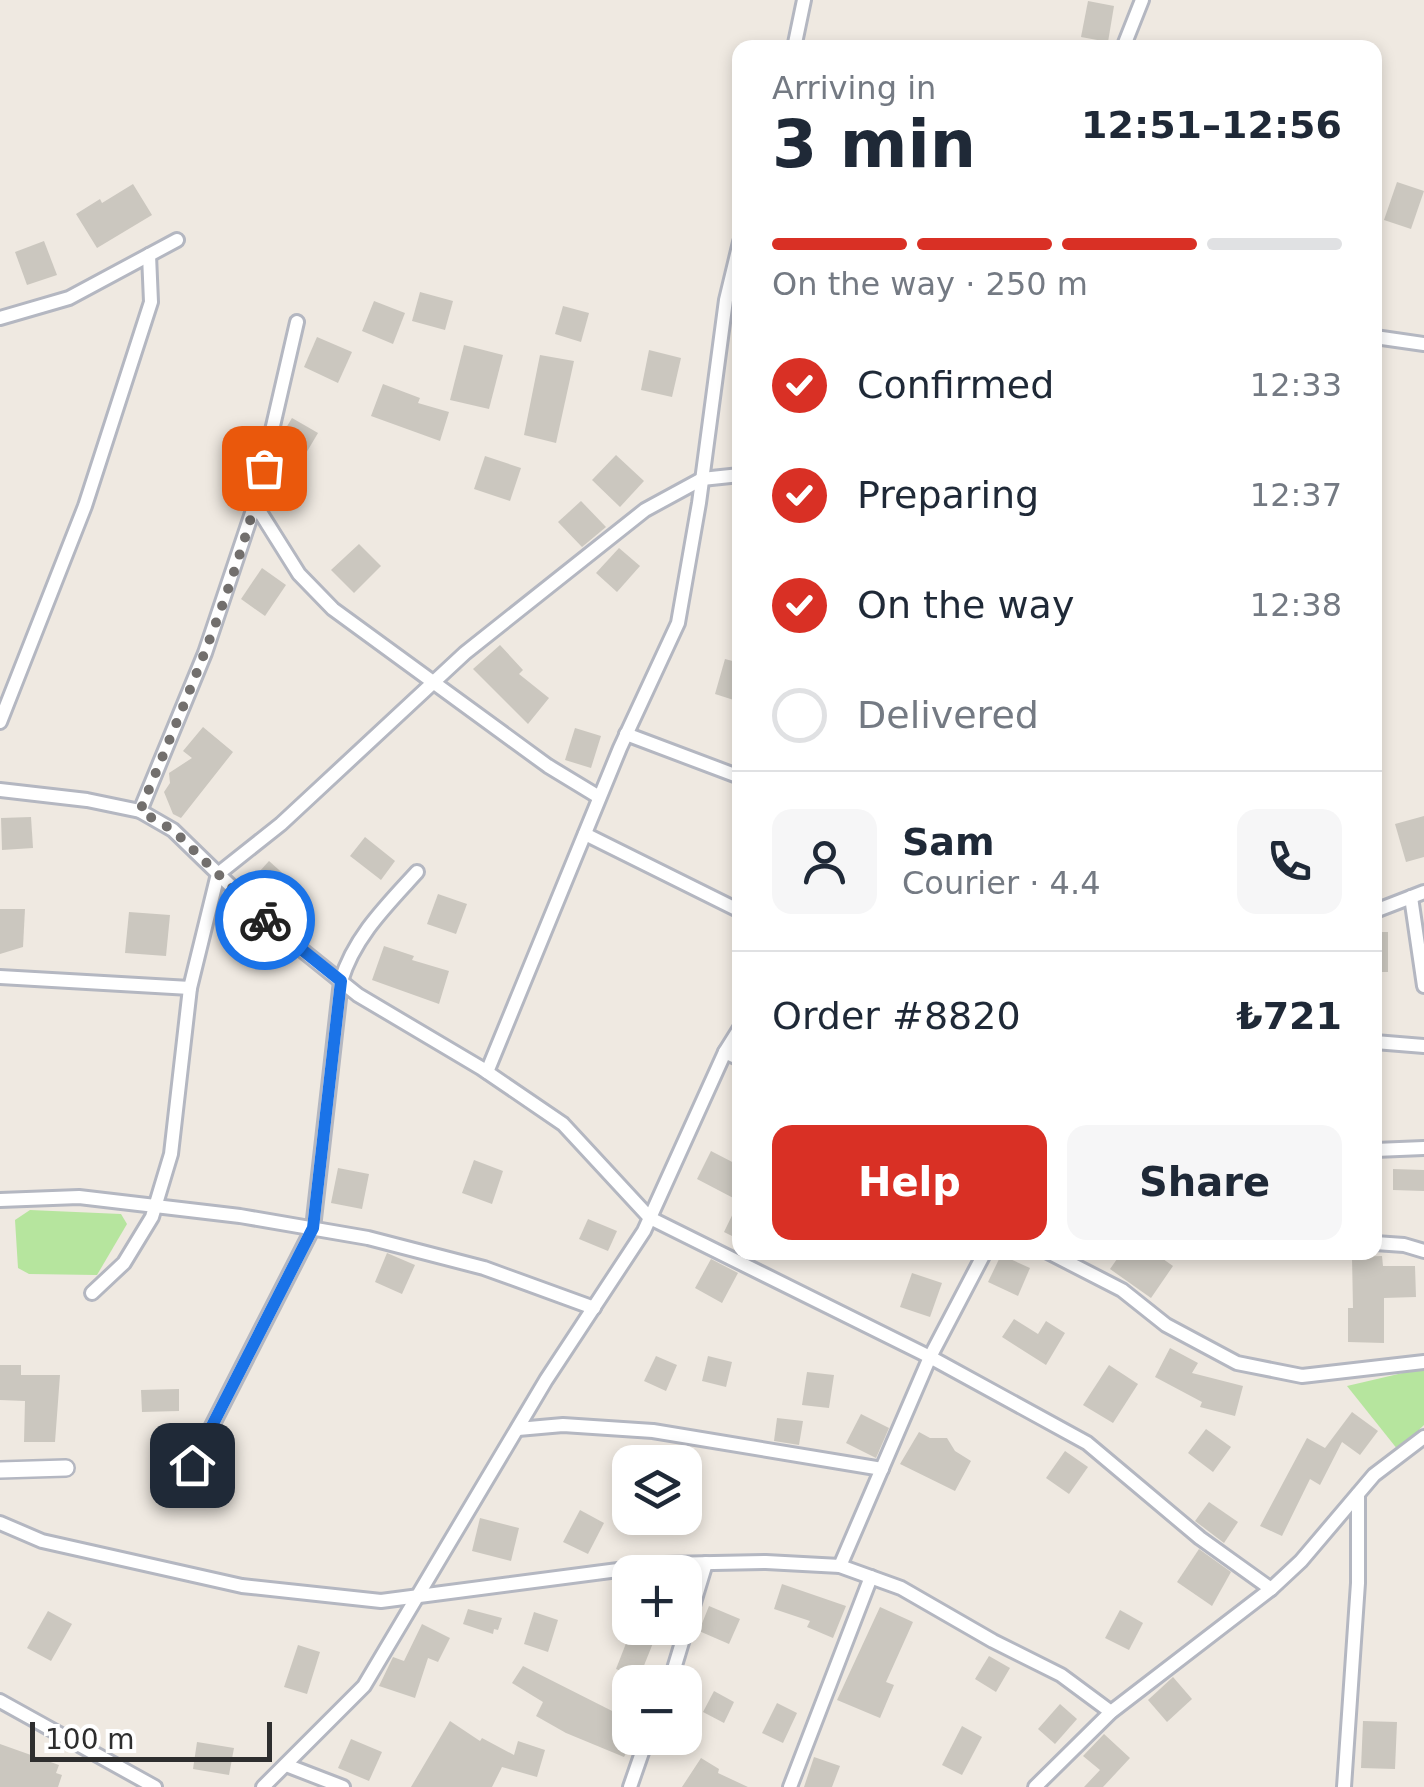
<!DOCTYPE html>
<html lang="en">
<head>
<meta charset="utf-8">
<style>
	body { margin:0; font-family:"DejaVu Sans",sans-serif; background:#f6f6f7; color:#1f2937; height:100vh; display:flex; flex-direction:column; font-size:38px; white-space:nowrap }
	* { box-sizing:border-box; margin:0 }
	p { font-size:32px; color:#747a83 }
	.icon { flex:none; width:55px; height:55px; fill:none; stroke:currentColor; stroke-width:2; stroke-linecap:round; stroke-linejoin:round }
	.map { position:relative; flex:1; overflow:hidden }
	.panel { position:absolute; left:732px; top:40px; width:650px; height:1220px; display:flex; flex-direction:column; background:#fff; border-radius:20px; box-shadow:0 5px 15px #0003 }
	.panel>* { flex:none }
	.buttons { position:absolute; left:612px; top:1445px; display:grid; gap:20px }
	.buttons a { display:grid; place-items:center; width:90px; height:90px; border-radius:20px; background:#fff; box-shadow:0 5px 15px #0003; font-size:50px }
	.scale { position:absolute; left:30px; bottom:25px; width:242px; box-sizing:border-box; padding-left:10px; border:5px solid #2e2e2e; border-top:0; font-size:28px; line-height:35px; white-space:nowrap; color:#2e2e2e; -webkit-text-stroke:8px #fff; paint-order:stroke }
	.pin { position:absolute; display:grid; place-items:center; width:85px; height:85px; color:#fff; margin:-42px; border-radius:20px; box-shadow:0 5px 15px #0006 }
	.courier { position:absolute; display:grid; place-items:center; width:100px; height:100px; margin:-50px; border:8px solid #1a73e8; border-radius:50%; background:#fff; color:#222; box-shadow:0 2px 12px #0007 }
	.overview em { font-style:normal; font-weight:800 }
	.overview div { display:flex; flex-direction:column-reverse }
	.overview { display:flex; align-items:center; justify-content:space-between; height:170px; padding:0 40px }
	h1 { font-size:65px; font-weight:800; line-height:75px }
	.bar { display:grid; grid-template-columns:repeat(4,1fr); gap:15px 10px; align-content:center; height:120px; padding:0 40px }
	.bar i { height:12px; border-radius:8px; background:#e0e1e3 }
	.bar .current { background:#d93025 }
	.bar p { grid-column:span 4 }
	.line { display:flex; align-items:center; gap:25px; padding:0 40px; border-top:2px solid #e0e1e3 }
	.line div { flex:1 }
	.round { display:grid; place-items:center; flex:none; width:105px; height:105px; border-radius:20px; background:#f6f6f7 }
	ol { padding:0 40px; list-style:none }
	li { display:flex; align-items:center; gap:30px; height:110px }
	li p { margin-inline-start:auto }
	li .icon { padding:10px; border-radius:50%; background:#d93025; color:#fff; stroke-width:4 }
	li:last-child { color:#747a83 }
	li i { width:55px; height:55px; border:5px solid #e0e1e3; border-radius:50% }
	.action { display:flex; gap:20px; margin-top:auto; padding:20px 40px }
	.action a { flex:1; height:115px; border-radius:20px; background:#d93025; color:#fff; font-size:40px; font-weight:800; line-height:115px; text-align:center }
	.action a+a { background:#f6f6f7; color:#1f2937 }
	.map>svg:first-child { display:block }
</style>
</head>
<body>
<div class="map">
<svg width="1424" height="1787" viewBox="0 0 1424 1787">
	<rect width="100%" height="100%" fill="#efe9e1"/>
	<g fill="#b6e59e">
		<path d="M30,1210L121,1214L127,1224L97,1275L29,1274L18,1268L15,1220Z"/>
		<path d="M1424,1368V1425L1398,1450L1347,1386Z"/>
	</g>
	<g fill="#cbc7bf">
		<path d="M1088,1L1114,6L1108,42L1081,37Z"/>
		<path d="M1397,182L1424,191L1411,229L1384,220Z"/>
		<path d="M133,184L152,215L97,248L76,214L100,199L102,203Z"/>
		<path d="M44,241L57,275L27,285L15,252Z"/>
		<path d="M420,292L453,301L445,330L412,321Z"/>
		<path d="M374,301L405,313L393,344L362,331Z"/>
		<path d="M563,306L589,313L581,342L555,334Z"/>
		<path d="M317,337L352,352L338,383L304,367Z"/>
		<path d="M464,345L503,355L489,409L450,400Z"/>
		<path d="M649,350L681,358L672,397L641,390Z"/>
		<path d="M540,355L574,361L556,443L524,435Z"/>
		<path d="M383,384L420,398L418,403L449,412L440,441L371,416Z"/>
		<path d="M292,418L318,433L299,465L277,452L280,438Z"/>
		<path d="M616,455L644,481L620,507L592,480Z"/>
		<path d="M485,456L521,468L510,501L474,489Z"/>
		<path d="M581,501L606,527L582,547L558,522Z"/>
		<path d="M359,544L381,566L354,593L331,570Z"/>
		<path d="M619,548L640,566L617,592L596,573Z"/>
		<path d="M262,568L286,585L265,616L241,599Z"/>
		<path d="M500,645L523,670L519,674L549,698L528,724L473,669Z"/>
		<path d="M725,659L740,663V702L715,694Z"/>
		<path d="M203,727L233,752L181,818L173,814L164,792L170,783L169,773L192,758L183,751Z"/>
		<path d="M575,728L601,736L591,768L565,760Z"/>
		<path d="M1424,816V857L1406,862L1395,824Z"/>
		<path d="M31,817L33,848L2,850L1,818Z"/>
		<path d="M365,837L395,861L381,880L350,856Z"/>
		<path d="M269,861L298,887L279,908L250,882Z"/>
		<path d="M438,894L467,904L456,934L427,924Z"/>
		<path d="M0,909H25L23,947L0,954Z"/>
		<path d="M129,912L170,915L166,956L125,953Z"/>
		<rect x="1375" y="932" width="13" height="40"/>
		<path d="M384,946L414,956L412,960L449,971L439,1004L372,980Z"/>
		<path d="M711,1151L740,1166V1240L724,1232L739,1201L697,1179Z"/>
		<path d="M474,1160L503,1171L492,1204L462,1193Z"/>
		<path d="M338,1168L369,1174L362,1209L331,1203Z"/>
		<path d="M1393,1169L1424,1170V1191L1393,1190Z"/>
		<path d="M588,1219L617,1231L608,1251L579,1239Z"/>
		<path d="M1122,1252H1153L1173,1266L1151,1298L1110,1269Z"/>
		<path d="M387,1253L415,1265L402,1294L375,1282Z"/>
		<path d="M1001,1255L1030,1268L1018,1296L988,1282Z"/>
		<path d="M1382,1256L1383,1266H1415L1416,1297L1384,1298V1343L1348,1342V1308H1353L1352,1257Z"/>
		<path d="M711,1259L738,1273L722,1303L695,1288Z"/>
		<path d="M912,1273L942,1283L930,1317L900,1307Z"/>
		<path d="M1014,1319L1038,1334L1046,1321L1065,1333L1046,1365L1002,1337Z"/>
		<path d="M1170,1348L1198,1363L1192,1373L1243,1386L1235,1416L1200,1407L1202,1402L1155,1377Z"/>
		<path d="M656,1356L677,1365L666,1391L644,1381Z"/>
		<path d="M708,1356L732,1362L726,1387L702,1381Z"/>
		<path d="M0,1365H21V1375H60L55,1442H24L25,1401L0,1400Z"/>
		<path d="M1109,1365L1138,1384L1113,1423L1083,1405Z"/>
		<path d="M807,1372L834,1375L829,1408L802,1405Z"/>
		<path d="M179,1389V1411L142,1412L141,1390Z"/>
		<path d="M1352,1412L1378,1431L1360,1455L1342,1442L1320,1485L1310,1479L1282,1536L1260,1526L1307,1438L1325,1448Z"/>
		<path d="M861,1414L889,1428L876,1458L846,1443Z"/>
		<path d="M777,1418L803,1421L799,1445L774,1441Z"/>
		<path d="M1206,1429L1231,1447L1213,1472L1188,1453Z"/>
		<path d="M919,1432L930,1438H947L955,1451L971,1461L955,1491L900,1464Z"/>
		<path d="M1065,1451L1088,1467L1069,1494L1046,1478Z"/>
		<path d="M1209,1502L1238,1522L1224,1543L1195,1521Z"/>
		<path d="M580,1510L604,1523L588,1554L563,1542Z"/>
		<path d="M480,1518L519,1528L511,1561L472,1551Z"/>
		<path d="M1199,1549L1231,1572L1212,1606L1177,1582Z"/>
		<path d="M782,1584L846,1606L833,1638L807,1627L810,1621L774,1609Z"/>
		<path d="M709,1606L740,1619L729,1644L699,1631Z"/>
		<path d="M880,1607L913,1622L886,1682L894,1685L880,1718L837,1700Z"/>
		<path d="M468,1609L502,1618L498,1630L494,1629L493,1634L463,1624Z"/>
		<path d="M1120,1610L1143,1623L1129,1650L1105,1638Z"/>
		<path d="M48,1611L72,1624L51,1661L27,1648Z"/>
		<path d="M534,1612L558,1620L548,1652L524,1644Z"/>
		<path d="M422,1624L450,1638L438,1662L428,1658L415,1698L379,1686L393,1657L404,1661Z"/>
		<path d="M632,1628H659L639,1678L616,1669Z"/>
		<path d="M298,1645L320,1652L307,1694L284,1687Z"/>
		<path d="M989,1656L1010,1668L996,1692L975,1679Z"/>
		<path d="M523,1666L630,1720V1745L624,1757L566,1733L536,1716L543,1702L512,1683Z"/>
		<path d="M1173,1677L1192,1699L1167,1722L1148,1700Z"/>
		<path d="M714,1691L734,1702L724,1723L703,1712Z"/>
		<path d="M777,1703L797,1713L783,1743L762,1733Z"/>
		<path d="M1060,1704L1077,1719L1055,1744L1038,1729Z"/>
		<path d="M450,1721L480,1741L482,1738L514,1755L518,1741L545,1750L537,1777L502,1767L492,1787H411Z"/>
		<path d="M1363,1721L1397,1722L1395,1769L1361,1768Z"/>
		<path d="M962,1726L982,1737L962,1775L942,1765Z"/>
		<path d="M1104,1734L1130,1758L1103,1787H1084L1100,1770L1083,1756Z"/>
		<path d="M351,1739L382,1752L369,1781L338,1768Z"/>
		<path d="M197,1742L234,1748L229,1775L193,1769Z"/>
		<path d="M0,1744L59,1765L56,1773L62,1775L58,1787H0Z"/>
		<path d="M814,1757L840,1766L832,1787H804Z"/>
		<path d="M701,1758L719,1769L718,1773L748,1787H682Z"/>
	</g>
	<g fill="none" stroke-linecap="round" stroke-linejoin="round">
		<g stroke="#b4b7c1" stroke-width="18">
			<g id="minor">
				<path d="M794,48L804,0"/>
				<path d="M1123,48L1142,0"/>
				<path d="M0,318L69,298L177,240"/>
				<path d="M1375,337L1424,344"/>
				<path d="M255,504L299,574L333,609L548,766L599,797"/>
				<path d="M0,722L85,506L151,302L149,255"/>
				<path d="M626,734L740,777"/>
				<path d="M0,790L87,800L140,811L173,830L272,926L358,995L481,1068L563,1124L650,1218L930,1357L1087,1443L1200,1538L1271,1589"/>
				<path d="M140,811L205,653L255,504L297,322"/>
				<path d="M585,834L740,911"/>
				<path d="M1411,897L1424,986"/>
				<path d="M1375,911L1424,892"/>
				<path d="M0,977L190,988"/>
				<path d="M1375,1042L1424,1046"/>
				<path d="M725,1052L740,1059"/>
				<path d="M487,1072L620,748L678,623L699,503L726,300L740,242"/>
				<path d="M1375,1150L1424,1148"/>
				<path d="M0,1200L79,1197L240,1216L368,1238L484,1268L594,1308"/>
				<path d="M1375,1243L1404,1245L1424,1251"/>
				<path d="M1048,1252L1122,1290L1166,1325L1237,1363L1302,1376L1424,1362"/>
				<path d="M92,1293L124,1263L152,1217L171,1154L190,988L218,874L281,824L465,653L645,510L702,479L740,475"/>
				<path d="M518,1429L563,1425L653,1431L882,1469"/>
				<path d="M192,1465L313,1228L341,981C354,937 387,905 417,872"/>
				<path d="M0,1523L42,1541L242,1586L381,1601L664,1564L766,1562L840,1566L901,1588L993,1641L1061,1675L1111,1712"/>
				<path d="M840,1566L930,1357L985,1252"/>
				<path d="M670,1682L706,1563"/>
				<path d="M0,1701L155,1787"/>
				<path d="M286,1765L343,1787"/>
				<path d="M263,1787L364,1686L546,1380L644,1231L725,1052L740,1028"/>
				<path d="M630,1787L647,1738"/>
				<path d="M790,1787L871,1577"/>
				<path d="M1035,1787L1111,1712L1271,1589L1301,1561L1374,1475L1424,1437"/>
				<path d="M1344,1787L1358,1583V1494"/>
			</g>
		</g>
		<g stroke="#b4b7c1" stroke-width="20">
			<path id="tertiary" d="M0,1470L66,1468"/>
		</g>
		<use href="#minor" stroke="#fff" stroke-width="12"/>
		<use href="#tertiary" stroke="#fff" stroke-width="15"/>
	</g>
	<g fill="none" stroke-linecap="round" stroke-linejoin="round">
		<path stroke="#726f6d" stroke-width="10" stroke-dasharray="0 18" d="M264,468C236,586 186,699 140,811L173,830L265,920"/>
		<path stroke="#1a73e8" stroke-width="12" d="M192,1465L313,1228L341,981L265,920"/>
	</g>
</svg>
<div class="buttons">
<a><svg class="icon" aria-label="layers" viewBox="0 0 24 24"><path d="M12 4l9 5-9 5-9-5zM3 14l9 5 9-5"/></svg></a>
<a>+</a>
<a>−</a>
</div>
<div class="scale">100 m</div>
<div class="pin" style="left:264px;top:468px;background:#ea580c"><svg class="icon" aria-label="bag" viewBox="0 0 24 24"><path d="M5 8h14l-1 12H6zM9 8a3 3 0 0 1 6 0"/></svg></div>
<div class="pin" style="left:192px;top:1465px;background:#1f2937"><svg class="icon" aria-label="home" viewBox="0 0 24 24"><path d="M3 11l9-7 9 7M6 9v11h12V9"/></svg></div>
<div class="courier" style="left:265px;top:920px"><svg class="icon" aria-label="bike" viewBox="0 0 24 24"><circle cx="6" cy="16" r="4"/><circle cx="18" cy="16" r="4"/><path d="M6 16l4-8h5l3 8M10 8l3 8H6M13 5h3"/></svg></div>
<section class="panel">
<div class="overview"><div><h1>3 min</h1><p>Arriving in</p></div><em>12:51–12:56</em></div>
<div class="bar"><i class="current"></i><i class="current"></i><i class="current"></i><i></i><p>On the way · 250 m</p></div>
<ol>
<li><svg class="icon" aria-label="check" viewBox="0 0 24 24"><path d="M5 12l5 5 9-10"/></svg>Confirmed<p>12:33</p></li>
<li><svg class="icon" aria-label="check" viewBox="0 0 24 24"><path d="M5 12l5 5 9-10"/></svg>Preparing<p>12:37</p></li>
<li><svg class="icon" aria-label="check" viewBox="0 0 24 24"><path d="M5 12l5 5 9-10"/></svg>On the way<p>12:38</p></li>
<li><i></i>Delivered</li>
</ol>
<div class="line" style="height:180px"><a class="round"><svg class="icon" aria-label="person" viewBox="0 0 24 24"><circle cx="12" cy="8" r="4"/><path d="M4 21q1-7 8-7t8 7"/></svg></a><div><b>Sam</b><p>Courier · 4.4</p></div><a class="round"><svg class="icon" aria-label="phone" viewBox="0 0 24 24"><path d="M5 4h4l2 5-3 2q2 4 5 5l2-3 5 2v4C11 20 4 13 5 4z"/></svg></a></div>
<div class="line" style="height:130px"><div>Order #8820</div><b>₺721</b></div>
<div class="action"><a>Help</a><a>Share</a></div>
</section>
</div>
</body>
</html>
